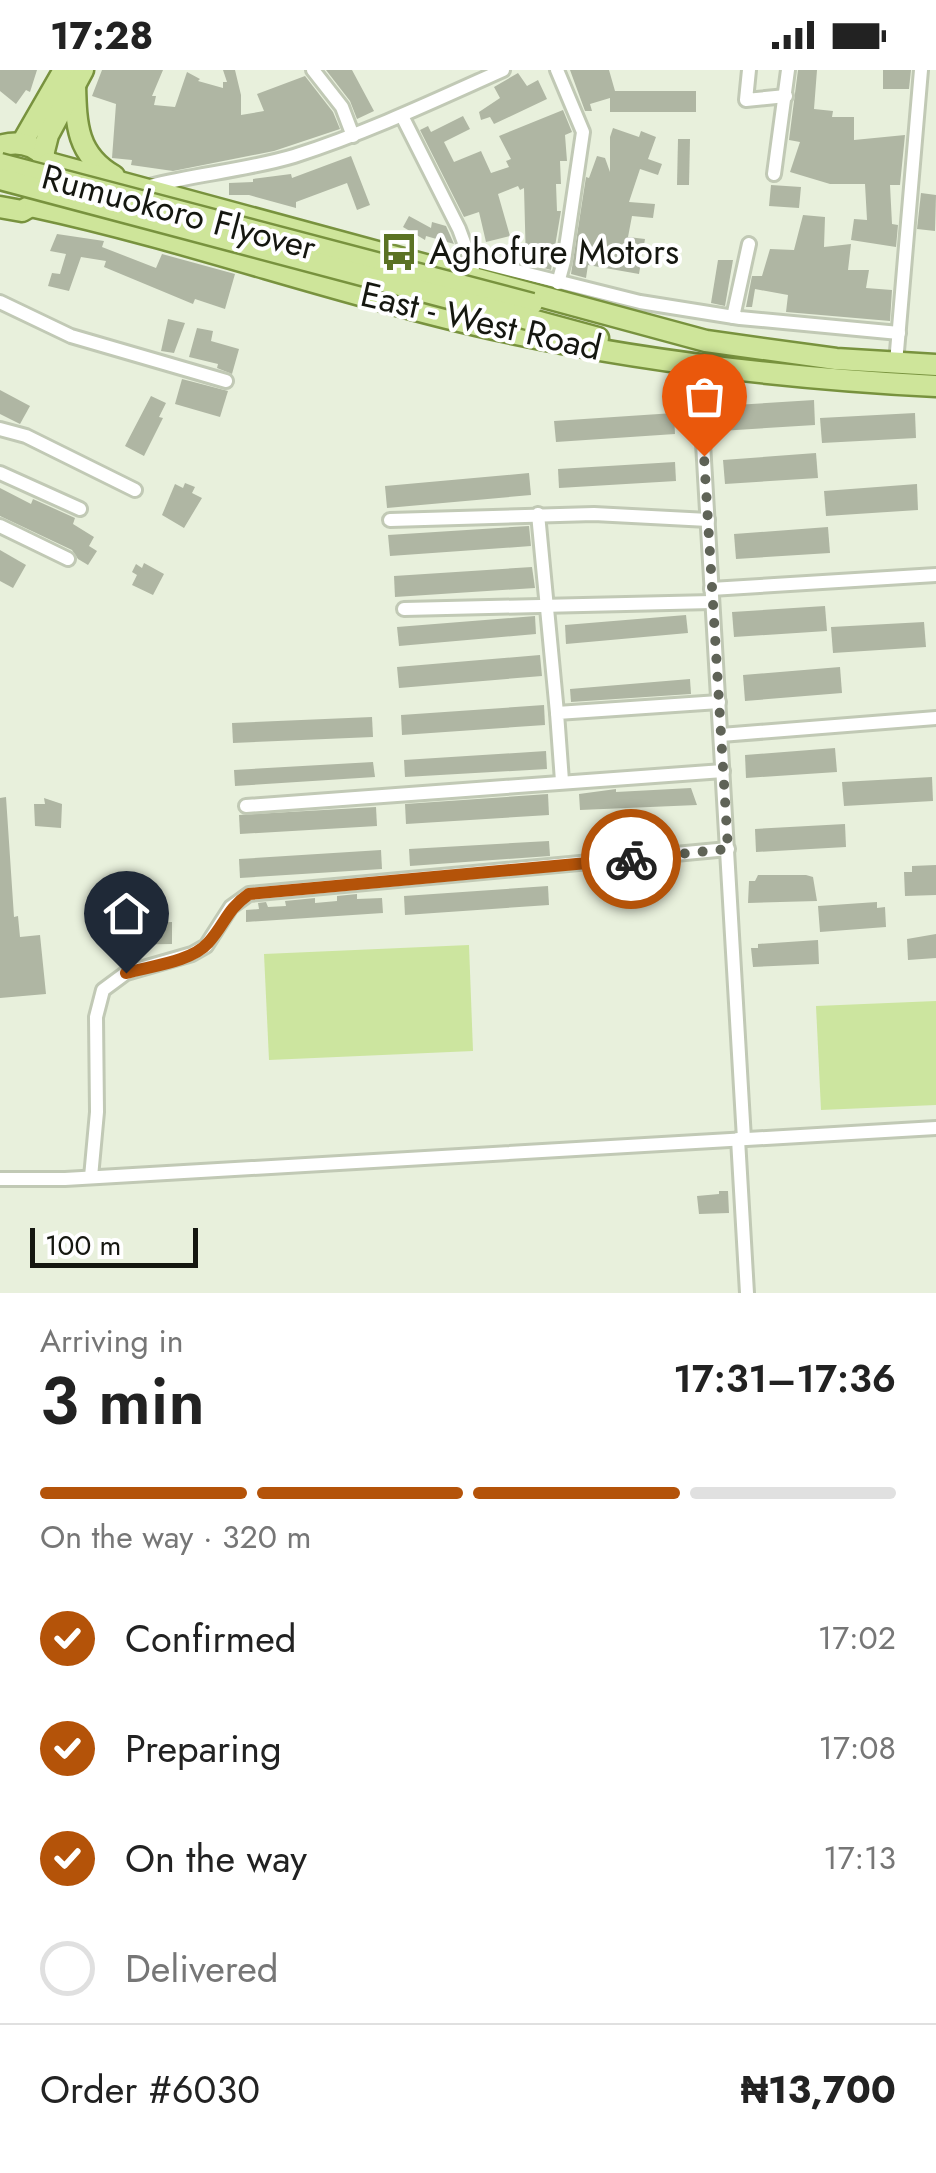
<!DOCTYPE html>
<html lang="en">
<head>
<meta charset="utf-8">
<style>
	body { margin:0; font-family:Jost,sans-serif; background:#f2f2f2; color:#222; height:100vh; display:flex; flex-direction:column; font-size:38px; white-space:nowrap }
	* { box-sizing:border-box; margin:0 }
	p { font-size:32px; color:#767676 }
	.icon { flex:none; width:55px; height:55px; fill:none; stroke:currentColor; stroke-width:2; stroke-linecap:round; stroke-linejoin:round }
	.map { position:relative; height:1223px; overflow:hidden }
	.sheet { display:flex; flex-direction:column; background:#fff; flex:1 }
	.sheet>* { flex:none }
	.scale { position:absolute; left:30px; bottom:25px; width:168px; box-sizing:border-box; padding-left:10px; border:5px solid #151710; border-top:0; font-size:28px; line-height:35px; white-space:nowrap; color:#151710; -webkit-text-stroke:8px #fff; paint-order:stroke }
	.pin { position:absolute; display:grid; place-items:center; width:85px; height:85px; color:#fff; margin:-102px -42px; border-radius:50% 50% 50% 0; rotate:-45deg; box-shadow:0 0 10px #0007 }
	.pin .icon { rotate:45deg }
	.courier { position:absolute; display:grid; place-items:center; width:100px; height:100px; margin:-50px; border:8px solid #b45309; border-radius:50%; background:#fff; color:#222; box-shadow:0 2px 12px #0007 }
	.summary em { font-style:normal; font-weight:600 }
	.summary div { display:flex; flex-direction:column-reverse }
	.summary { display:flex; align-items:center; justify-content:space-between; height:170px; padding:0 40px }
	h1 { font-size:65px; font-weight:600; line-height:75px }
	.bar { display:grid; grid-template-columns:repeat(4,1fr); gap:15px 10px; align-content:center; height:120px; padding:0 40px }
	.bar i { height:12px; border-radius:8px; background:#e0e0e0 }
	.bar .current { background:#b45309 }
	.bar p { grid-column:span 4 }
	.line { display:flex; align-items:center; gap:25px; padding:0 40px; border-top:2px solid #e0e0e0 }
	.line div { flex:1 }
	ol { padding:0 40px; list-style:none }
	li { display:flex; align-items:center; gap:30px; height:110px }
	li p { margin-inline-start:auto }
	li .icon { padding:10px; border-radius:50%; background:#b45309; color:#fff; stroke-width:4 }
	li:last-child { color:#767676 }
	li i { width:55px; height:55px; border:5px solid #e0e0e0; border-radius:50% }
	.status { display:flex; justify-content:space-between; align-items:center; height:70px; padding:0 50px; background:#fff; direction:ltr }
	.status svg { height:28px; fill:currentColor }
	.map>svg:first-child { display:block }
</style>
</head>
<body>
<div class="status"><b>17:28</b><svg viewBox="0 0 49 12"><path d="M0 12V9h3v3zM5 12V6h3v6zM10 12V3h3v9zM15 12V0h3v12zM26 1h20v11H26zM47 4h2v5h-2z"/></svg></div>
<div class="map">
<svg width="936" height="1223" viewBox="0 0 936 1223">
	<rect width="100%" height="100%" fill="#e8f0dc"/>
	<g fill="#cce59f">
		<path d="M469,875L473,981L269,990L264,884Z"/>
		<path d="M936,931V1035L821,1040L816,936Z"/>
	</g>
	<g fill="#afb6a3">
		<path d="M0,0H37L30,22L26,20L16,34L0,21Z"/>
		<path d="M102,0H163L152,26H156L154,35L175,37L187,2L200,9L198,11L223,18V12H227L223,0H235L241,25V45L264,41L257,24L305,6L333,42L340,59L274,81L173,101L131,95L132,90L112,88L116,34L92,26Z"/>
		<path d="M326,0H352L374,41L357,49L350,31Z"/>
		<path d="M570,0H609L615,21H696V42H610V28L590,34L592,41H585Z"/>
		<path d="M798,0H817L814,39L833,41L832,47H854V70L905,65L900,115H890L892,154L898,155L896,177L851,170L854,149L867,150L865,114H830L790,102L800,72L789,70Z"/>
		<path d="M883,0H911L909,19H883Z"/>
		<path d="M518,3L527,16L538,10L547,29L494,54L490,47L481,50L479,42L500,28L494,17Z"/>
		<path d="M563,40L572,62L565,65L567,91H560L561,114H556L557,141H561L551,200L526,193L524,118L520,120L518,116L498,124L510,166L486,172L479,142L464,147L420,60L428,56L431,62L463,46L470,59L444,72L454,92L481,81L491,103L509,97L506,91L511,89L499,66Z"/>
		<path d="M613,58L639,67L641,61L656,67L648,89L662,94L658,105L640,99L629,132L655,134L653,148L632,146L628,167L645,169L639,204L588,195L586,208L571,204L586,107L589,108L597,86L605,88L610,102V67Z"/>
		<path d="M678,69H690L689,115H677Z"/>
		<path d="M351,86L370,135L357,140L347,113L296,132V138L249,125H229V113L253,112V109L291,104L292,108Z"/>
		<path d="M771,115L801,117L799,138L769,136Z"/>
		<path d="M921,123L936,125L935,161L917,159Z"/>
		<path d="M803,145L825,147L824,177L851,174L848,200H869L866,218L892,220L890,251L786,242L788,225L755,219L752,237H746L752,206H762L770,179L794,180Z"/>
		<path d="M409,146L431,158L432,152L446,156L454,174L426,166L425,170L403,157Z"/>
		<path d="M57,164L104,171L102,177L156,198L162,184L235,204L225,239L195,229L193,234L104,197L106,191L81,187L69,221L48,216L52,203L60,204L66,184L50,181Z"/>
		<path d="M718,190H733L725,236L711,233Z"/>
		<path d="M168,249L185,253L174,283L161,281Z"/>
		<path d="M197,258L213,261L211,271L239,279L232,304L217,298L218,294L189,287Z"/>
		<path d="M182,309L228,321L220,347L175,334Z"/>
		<path d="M0,320L30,336L20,354L0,344Z"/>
		<path d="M151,326L166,333L159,347L163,348L144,386L125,376Z"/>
		<path d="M814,330L815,355L720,361L718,336Z"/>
		<path d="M674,343L675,364L556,372L554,351Z"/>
		<path d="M915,343L916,368L822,373L820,348Z"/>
		<path d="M816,383L818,408L725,414L723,390Z"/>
		<path d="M675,392L676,411L559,418L558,399Z"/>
		<path d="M529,403L531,425L387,438L385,416Z"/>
		<path d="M185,413L195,417L192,423L202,428L184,458L162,445L175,414L183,418Z"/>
		<path d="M917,414L918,440L826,446L824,421Z"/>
		<path d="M0,418L31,434L33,429L75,448L73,454L94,467L89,476L97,481L88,495L78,489L72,480L0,446Z"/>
		<path d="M529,456L531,476L390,486L388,465Z"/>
		<path d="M828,457L830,483L736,489L734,464Z"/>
		<path d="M0,480L26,495L13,518L0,511Z"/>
		<path d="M144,493L164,504L153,525L132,515L137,505L132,502L136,494L142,498Z"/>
		<path d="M532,497L535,518L395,527L394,506Z"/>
		<path d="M825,536L827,561L734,567L732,542Z"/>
		<path d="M686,545L688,563L566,574L565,555Z"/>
		<path d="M535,546L536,564L399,576L397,557Z"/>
		<path d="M924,552L926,577L833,583L831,557Z"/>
		<path d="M540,585L542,606L399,618L397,597Z"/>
		<path d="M840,597L842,623L745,631L743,605Z"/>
		<path d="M690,609L691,624L571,632L570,619Z"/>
		<path d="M544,635L545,655L402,665L401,645Z"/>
		<path d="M372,647L373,667L233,673L232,653Z"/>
		<path d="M835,678L837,702L746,708L745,685Z"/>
		<path d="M546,681L547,699L405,707L404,690Z"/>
		<path d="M373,692L375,707L235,716L234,700Z"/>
		<path d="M932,707L933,731L844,736L842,712Z"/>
		<path d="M691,718L697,735L580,740L579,724L616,719V722Z"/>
		<path d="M548,724L549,745L406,754L405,734Z"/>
		<path d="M6,727L14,847L18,846L20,867L40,865L46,924L0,928V728Z"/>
		<path d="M44,728L62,734L61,758L35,756L34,734H45Z"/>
		<path d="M376,737L377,756L240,764L239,745Z"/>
		<path d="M845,754L846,777L756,782L755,759Z"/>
		<path d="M549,771L550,786L410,796L409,779Z"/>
		<path d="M381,780L382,799L240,808L239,789Z"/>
		<path d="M936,795V825L905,826L904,802H912V796Z"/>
		<path d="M758,805H806L813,807L817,831L748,833L749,811H755Z"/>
		<path d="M548,816L549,835L405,845L404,826Z"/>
		<path d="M357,824V829L382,828L383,843L246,852V840L259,839L258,833L266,832L268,837L286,836L285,831L315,828V833L337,831V826Z"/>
		<path d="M877,832V838L885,837L886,857L820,862L818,836Z"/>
		<path d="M172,852V874L106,875V854Z"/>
		<path d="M936,864V888L908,890L907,869Z"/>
		<path d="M818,870L819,894L753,897L751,878H758V874Z"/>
		<path d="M719,1121H728L729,1143L699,1144L697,1126L719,1124Z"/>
	</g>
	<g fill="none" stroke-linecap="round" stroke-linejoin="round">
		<g stroke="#c1c9b5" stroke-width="18">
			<g id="minor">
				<path d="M313,0L342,37L353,66"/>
				<path d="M557,0L583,62L564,191L558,213"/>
				<path d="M749,0L746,30L786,26"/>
				<path d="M402,46L459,159L473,197"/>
				<path d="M774,104L788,0"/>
				<path d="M150,116C198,104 247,100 294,86C366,63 434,31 503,0"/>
				<path d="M472,190L640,232L740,248L899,263"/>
				<path d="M0,232L71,266L226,311"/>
				<path d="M733,247L749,174"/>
				<path d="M896,293L921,0"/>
				<path d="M700,322L744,1069"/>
				<path d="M0,359L26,366L135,420"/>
				<path d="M0,403L80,439"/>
				<path d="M538,444L557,643"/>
				<path d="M390,450L594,444L708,450"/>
				<path d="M0,456L68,489"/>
				<path d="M711,519L936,505"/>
				<path d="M404,539L712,532"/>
				<path d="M721,665L936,648"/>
				<path d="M562,711L557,643L719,632"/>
				<path d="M246,736L723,701"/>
				<path d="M738,1069L747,1223"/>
				<path d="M91,1107L97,1042L96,947L103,920L126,903L192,884L206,876L231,837L249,824L728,779"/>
				<path d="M0,1109H65L936,1058"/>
			</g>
		</g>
		<g stroke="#78923e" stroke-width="25">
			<g id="primary">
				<path d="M75,15C76,55 77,85 114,106"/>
				<path d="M22,73L64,0"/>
				<path d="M0,76C22,69 46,77 50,102"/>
				<path d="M43,85L48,65L83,0"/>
				<path d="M49,93L706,271L836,289L936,295"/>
				<path d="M0,137L22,141L43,129"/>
				<path d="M35,137C183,169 328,221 476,255C627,290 781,308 936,316"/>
				<path d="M528,249L598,268"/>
			</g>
		</g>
		<use href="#minor" stroke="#fff" stroke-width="12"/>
		<use href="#primary" stroke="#cee59a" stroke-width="20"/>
		<g stroke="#78923e" stroke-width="25" stroke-linecap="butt">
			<g id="primary-bridge">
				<path d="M0,94L532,234"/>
				<path d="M0,109L528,249"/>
			</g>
		</g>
		<use href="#primary-bridge" stroke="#cee59a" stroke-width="20"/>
	</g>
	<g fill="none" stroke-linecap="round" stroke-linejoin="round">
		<path stroke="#5f6357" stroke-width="10" stroke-dasharray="0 18" d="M631,789L728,779L704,386"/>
		<path stroke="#b45309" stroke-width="12" d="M126,903C150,896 191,892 208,873C226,853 226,840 249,824L631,789"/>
	</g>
	<defs>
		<g id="bus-bare" transform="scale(3)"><path d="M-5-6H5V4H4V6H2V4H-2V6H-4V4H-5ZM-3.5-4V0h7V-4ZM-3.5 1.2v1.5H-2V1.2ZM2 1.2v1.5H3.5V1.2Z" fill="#5b7224" stroke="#fff" stroke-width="2.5" paint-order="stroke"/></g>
	</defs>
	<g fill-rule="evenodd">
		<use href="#bus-bare" x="399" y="182"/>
	</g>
	<g text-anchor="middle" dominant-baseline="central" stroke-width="8" stroke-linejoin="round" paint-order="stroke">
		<g font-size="35" fill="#151710" stroke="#fff">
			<text transform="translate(179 142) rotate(15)">Rumuokoro Flyover</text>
			<text transform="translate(481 251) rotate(13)">East - West Road</text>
		</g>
		<g font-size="35" fill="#151710" stroke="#fff" text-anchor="start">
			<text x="429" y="182">Aghofure Motors</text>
		</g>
	</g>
</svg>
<div class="scale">100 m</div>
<div class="pin" style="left:704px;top:386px;background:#ea580c"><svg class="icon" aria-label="bag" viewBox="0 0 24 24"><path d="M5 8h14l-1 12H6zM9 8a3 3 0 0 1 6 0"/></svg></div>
<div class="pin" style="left:126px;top:903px;background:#1f2937"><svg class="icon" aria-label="home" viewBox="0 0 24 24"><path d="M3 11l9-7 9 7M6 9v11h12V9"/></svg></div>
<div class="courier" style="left:631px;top:789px"><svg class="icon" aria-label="bike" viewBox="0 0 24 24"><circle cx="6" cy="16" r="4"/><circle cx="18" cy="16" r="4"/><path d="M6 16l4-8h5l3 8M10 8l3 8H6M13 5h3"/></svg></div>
</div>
<section class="sheet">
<div class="summary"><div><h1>3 min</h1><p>Arriving in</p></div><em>17:31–17:36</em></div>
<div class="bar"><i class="current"></i><i class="current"></i><i class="current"></i><i></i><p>On the way · 320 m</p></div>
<ol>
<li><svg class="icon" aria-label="check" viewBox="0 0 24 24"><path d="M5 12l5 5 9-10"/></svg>Confirmed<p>17:02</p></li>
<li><svg class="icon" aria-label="check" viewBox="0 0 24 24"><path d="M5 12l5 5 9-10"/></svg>Preparing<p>17:08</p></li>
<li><svg class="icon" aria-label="check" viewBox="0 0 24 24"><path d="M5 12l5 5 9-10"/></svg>On the way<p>17:13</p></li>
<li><i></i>Delivered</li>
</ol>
<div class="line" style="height:130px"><div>Order #6030</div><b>₦13,700</b></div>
</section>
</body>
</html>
